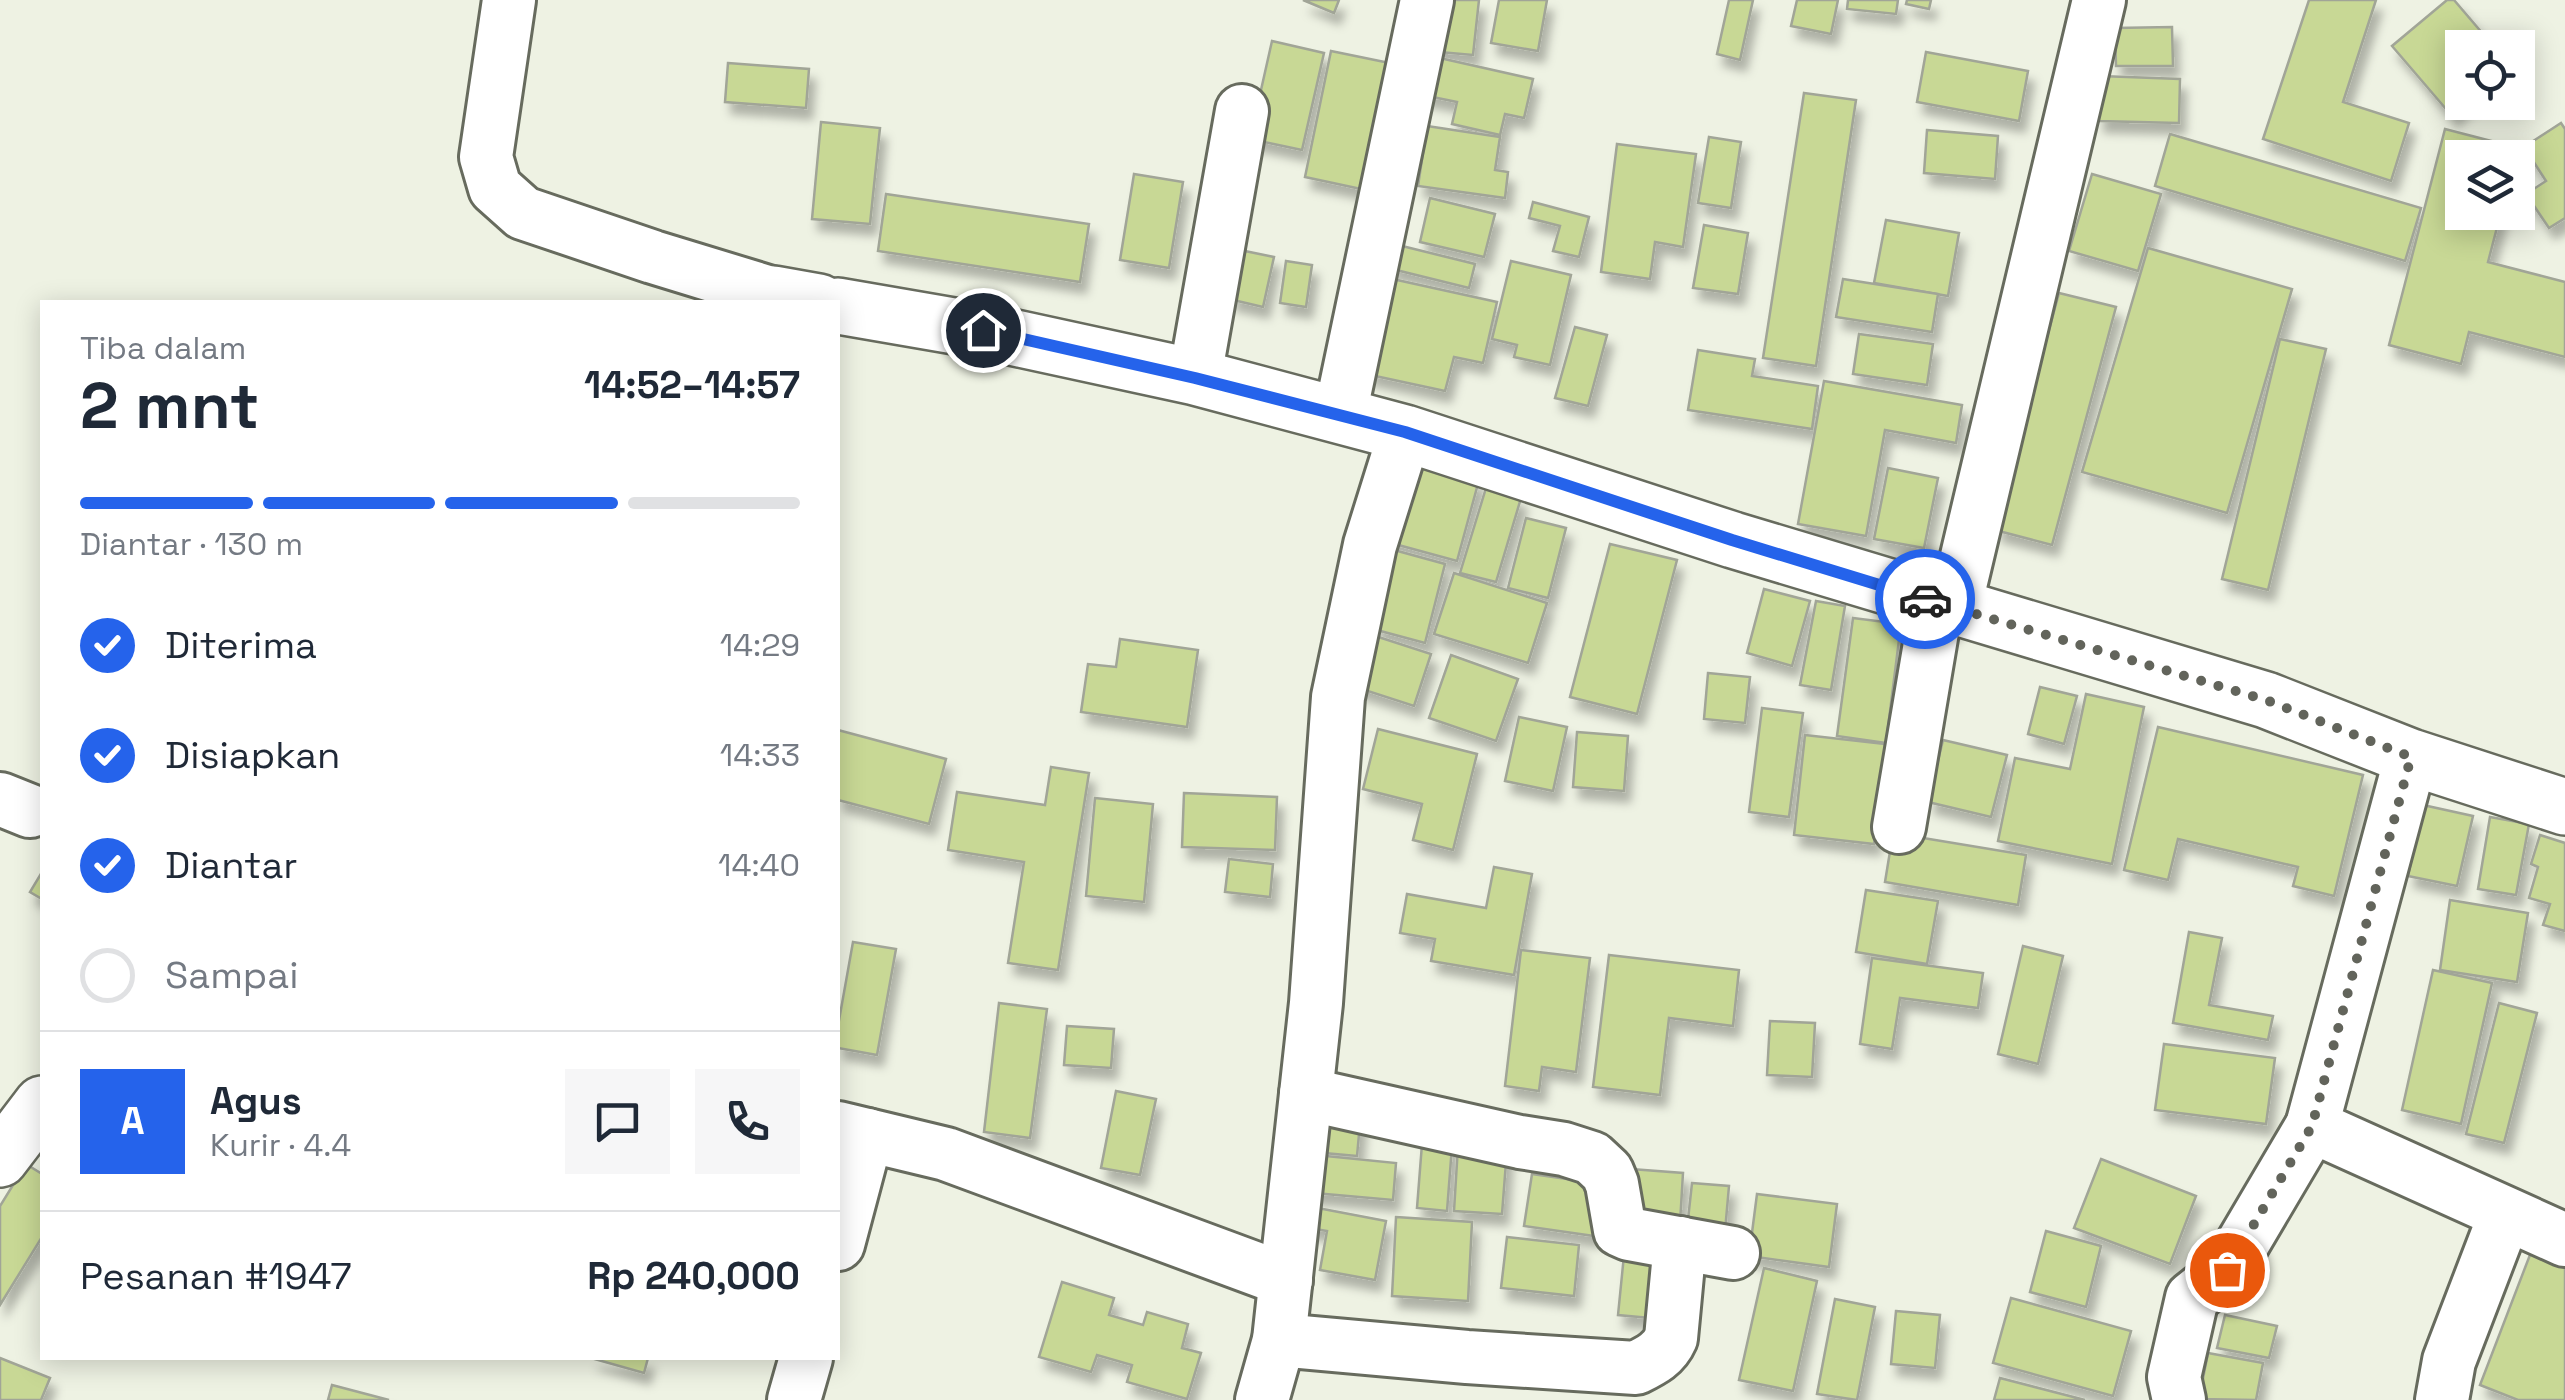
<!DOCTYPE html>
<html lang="id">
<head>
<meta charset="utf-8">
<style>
	body { margin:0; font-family:"Space Grotesk",sans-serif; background:#f6f6f7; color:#1f2937; height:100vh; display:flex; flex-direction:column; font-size:38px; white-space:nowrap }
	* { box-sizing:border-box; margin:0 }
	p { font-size:32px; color:#747a83 }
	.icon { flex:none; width:55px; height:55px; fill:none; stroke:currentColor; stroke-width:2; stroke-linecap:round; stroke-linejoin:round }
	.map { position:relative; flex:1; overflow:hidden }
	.sheet { position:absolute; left:40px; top:300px; width:800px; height:1060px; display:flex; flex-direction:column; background:#fff; border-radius:0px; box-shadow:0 5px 25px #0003 }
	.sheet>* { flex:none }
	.controls { position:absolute; left:2445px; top:30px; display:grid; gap:20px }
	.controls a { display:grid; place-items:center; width:90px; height:90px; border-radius:0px; background:#fff; box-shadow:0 5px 25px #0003; font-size:50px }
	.pin { position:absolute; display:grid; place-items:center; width:85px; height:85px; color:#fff; margin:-42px; border:5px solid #fff; border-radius:50%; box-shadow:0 2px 10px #0007 }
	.courier { position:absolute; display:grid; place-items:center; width:100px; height:100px; margin:-50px; border:8px solid #2563eb; border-radius:50%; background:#fff; color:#222; box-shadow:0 2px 12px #0007 }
	.summary em { font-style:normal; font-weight:600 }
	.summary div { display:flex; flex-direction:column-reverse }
	.summary { display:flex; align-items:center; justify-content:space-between; height:170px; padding:0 40px }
	h1 { font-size:65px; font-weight:600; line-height:75px }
	.bar { display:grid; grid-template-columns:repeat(4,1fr); gap:15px 10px; align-content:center; height:120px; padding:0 40px }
	.bar i { height:12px; border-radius:8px; background:#e0e1e3 }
	.bar .on { background:#2563eb }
	.bar p { grid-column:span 4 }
	.line { display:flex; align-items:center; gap:25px; padding:0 40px; border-top:2px solid #e0e1e3 }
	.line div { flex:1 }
	.round { display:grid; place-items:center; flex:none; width:105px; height:105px; border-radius:0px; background:#f6f6f7 }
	ol { padding:0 40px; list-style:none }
	li { display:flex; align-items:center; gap:30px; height:110px }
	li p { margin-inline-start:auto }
	li .icon { padding:10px; border-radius:50%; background:#2563eb; color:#fff; stroke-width:4 }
	li:last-child { color:#747a83 }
	li i { width:55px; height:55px; border:5px solid #e0e1e3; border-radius:50% }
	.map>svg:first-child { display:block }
</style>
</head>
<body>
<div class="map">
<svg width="2565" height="1400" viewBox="0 0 2565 1400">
	<defs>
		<filter id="shadow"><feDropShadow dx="6" dy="11" stdDeviation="5" flood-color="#0004"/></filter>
	</defs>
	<rect width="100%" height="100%" fill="#eef2e3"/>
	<g fill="#c8d895" stroke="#a1a597" stroke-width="2.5" filter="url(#shadow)">
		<path d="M1303,0H1339L1334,13Z"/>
		<path d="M1434,0H1479L1473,55L1428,51Z"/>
		<path d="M1499,0H1547L1538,51L1491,43Z"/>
		<path d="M1729,0H1753L1740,60L1717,54Z"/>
		<path d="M1797,0H1838L1831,34L1791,26Z"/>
		<path d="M1848,0H1898L1896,14L1847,9Z"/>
		<path d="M1907,0H1931L1929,9L1906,4Z"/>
		<path d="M2309,0H2376L2343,102L2409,123L2391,181L2263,139Z"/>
		<path d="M2447,0H2454L2495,48H2462V102H2467L2452,116L2392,46Z"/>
		<path d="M2172,27L2173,66H2116L2115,28Z"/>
		<path d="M1272,41L1324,53L1302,150L1250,139Z"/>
		<path d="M1331,51L1409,67L1402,102L1379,97L1361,189L1305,177Z"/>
		<path d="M1926,52L2028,71L2019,121L1917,102Z"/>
		<path d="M1422,54L1533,79L1524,118L1505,114L1500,135L1452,124L1457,102L1413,93Z"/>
		<path d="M728,63L809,69L806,108L725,102Z"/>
		<path d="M2100,76L2180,79L2179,123L2098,121Z"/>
		<path d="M1804,93L1856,100L1816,366L1763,358Z"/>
		<path d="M821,122L880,128L870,224L812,219Z"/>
		<path d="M2561,123L2565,129V218L2549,228L2526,194L2546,181L2524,147Z"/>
		<path d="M1427,126L1500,137L1495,170L1508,172L1505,198L1418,186Z"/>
		<path d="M2445,129L2518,148L2515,158H2462V212H2501L2488,262L2565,282V357L2469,332L2461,364L2389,345Z"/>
		<path d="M1927,130L1998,136L1995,179L1924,173Z"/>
		<path d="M2170,134L2421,208L2405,261L2155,186Z"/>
		<path d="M1709,137L1741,142L1731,208L1698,203Z"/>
		<path d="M1617,144L1696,154L1683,247L1655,242L1650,279L1601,272Z"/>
		<path d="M1134,174L1183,182L1169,268L1120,260Z"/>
		<path d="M2092,174L2161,194L2138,271L2069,251Z"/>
		<path d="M886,194L1089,224L1080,282L878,251Z"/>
		<path d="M1430,198L1495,214L1484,257L1420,242Z"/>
		<path d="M1533,202L1589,217L1579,257L1553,251L1560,226L1529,218Z"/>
		<path d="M1886,220L1959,233L1948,296L1874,283Z"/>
		<path d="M1704,225L1748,233L1738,294L1693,288Z"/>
		<path d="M1394,244L1475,264L1469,288L1388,268Z"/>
		<path d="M2148,248L2292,289L2227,513L2082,472Z"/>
		<path d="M1240,250L1274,257L1263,307L1229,299Z"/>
		<path d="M1286,261L1312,265L1306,307L1280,303Z"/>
		<path d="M1511,261L1571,275L1550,365L1514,357L1517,345L1492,339Z"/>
		<path d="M1388,278L1497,302L1483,363L1454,357L1445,391L1366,374Z"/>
		<path d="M1843,279L1938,294L1932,332L1836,317Z"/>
		<path d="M2059,293L2116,307L2052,545L1995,530Z"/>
		<path d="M1575,327L1607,335L1588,406L1555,398Z"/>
		<path d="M1859,334L1933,344L1927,385L1853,374Z"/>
		<path d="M2280,339L2326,349L2268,590L2222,579Z"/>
		<path d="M1698,350L1755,359L1752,376L1818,386L1812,429L1688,410Z"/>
		<path d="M1824,381L1962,405L1956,443L1885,430L1866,536L1798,524Z"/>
		<path d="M1402,460L1479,480L1457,561L1380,540Z"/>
		<path d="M1888,468L1938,478L1924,548L1874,539Z"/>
		<path d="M1486,488L1521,498L1496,582L1460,573Z"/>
		<path d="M1526,518L1566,528L1548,598L1508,588Z"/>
		<path d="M1610,544L1677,560L1637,714L1570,697Z"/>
		<path d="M1394,550L1445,564L1425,643L1373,629Z"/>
		<path d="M1454,573L1547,603L1528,663L1434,634Z"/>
		<path d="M1764,589L1810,601L1792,666L1747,653Z"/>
		<path d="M1816,601L1845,606L1831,690L1800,685Z"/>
		<path d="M1853,618L1901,624L1886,743L1837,736Z"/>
		<path d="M1363,632L1431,654L1414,706L1346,684Z"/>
		<path d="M1120,639L1198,650L1187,727L1081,712L1088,664L1116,667Z"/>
		<path d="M1451,655L1518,679L1496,741L1429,718Z"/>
		<path d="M1708,673L1750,677L1745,723L1704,719Z"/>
		<path d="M2040,687L2077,696L2064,744L2028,734Z"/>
		<path d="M2086,694L2144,707L2112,864L1998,841L2015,758L2070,769Z"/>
		<path d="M1762,708L1803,713L1789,817L1749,812Z"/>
		<path d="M1519,717L1567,727L1553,791L1505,781Z"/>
		<path d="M2158,727L2363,775L2334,896L2293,886L2298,867L2178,839L2168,880L2124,870Z"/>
		<path d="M1378,729L1477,754L1453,850L1413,840L1422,804L1363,789Z"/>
		<path d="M838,730L946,759L929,824L838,800Z"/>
		<path d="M1577,732L1628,736L1624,791L1573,787Z"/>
		<path d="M1805,735L1885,744L1874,844L1794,835Z"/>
		<path d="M1943,740L2007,755L1991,817L1928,802Z"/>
		<path d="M1051,767L1089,773L1058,970L1008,963L1024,862L948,850L957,792L1045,805Z"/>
		<path d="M1184,793L1277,797L1275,850L1182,847Z"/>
		<path d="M1095,798L1153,804L1144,902L1086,896Z"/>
		<path d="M2423,805L2473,816L2457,886L2408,876Z"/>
		<path d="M2490,817L2529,824L2516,895L2478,889Z"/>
		<path d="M1893,833L2026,855L2018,905L1885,882Z"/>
		<path d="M2540,835L2565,843V931L2543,925L2550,904L2529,898L2538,867L2531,864Z"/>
		<path d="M1229,859L1273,864L1270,897L1225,892Z"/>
		<path d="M1494,867L1532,874L1514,975L1431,961L1435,939L1400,933L1407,894L1486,908Z"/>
		<path d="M42,872V899L30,892Z"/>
		<path d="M1866,890L1938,901L1927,964L1856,952Z"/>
		<path d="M2450,900L2528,913L2517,982L2440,970Z"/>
		<path d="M2189,932L2222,938L2209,1005L2273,1016L2268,1040L2173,1023Z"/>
		<path d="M853,942L896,949L877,1055L838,1048V1026Z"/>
		<path d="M2023,946L2063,956L2038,1064L1998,1054Z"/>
		<path d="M1521,950L1590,958L1576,1072L1542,1067L1539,1091L1505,1086Z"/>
		<path d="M1609,955L1739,970L1733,1026L1669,1018L1660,1095L1593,1087Z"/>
		<path d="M1872,958L1983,973L1978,1008L1900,998L1892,1049L1860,1044Z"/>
		<path d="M2433,970L2492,983L2461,1124L2402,1110Z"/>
		<path d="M999,1003L1047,1009L1030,1138L984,1132Z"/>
		<path d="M2499,1003L2537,1013L2504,1143L2466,1134Z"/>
		<path d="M1770,1021L1815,1023L1812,1077L1767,1075Z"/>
		<path d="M1067,1026L1114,1029L1111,1068L1064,1065Z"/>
		<path d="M2164,1044L2275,1058L2266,1124L2155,1110Z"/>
		<path d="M1116,1091L1156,1099L1140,1175L1101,1168Z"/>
		<path d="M1329,1109L1361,1112L1357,1156L1324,1153Z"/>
		<path d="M1423,1131L1453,1133L1447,1211L1417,1208Z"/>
		<path d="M1458,1146L1507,1149L1502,1214L1454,1211Z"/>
		<path d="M1306,1154L1396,1163L1393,1200L1303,1192Z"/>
		<path d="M2101,1159L2196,1196L2170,1264L2074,1228Z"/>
		<path d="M26,1164L42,1174V1237L0,1305V1206Z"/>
		<path d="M1631,1169L1683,1173L1680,1223L1627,1220Z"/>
		<path d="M1532,1174L1602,1184L1594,1236L1524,1226Z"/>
		<path d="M1692,1183L1729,1186L1724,1242L1686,1238Z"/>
		<path d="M1757,1194L1837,1204L1829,1267L1749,1256Z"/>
		<path d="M1302,1205L1386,1221L1375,1280L1320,1270L1327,1231L1298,1226Z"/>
		<path d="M1396,1217L1472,1222L1468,1301L1392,1296Z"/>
		<path d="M2046,1231L2101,1246L2086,1307L2030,1292Z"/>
		<path d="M2538,1234L2565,1244V1400H2518L2480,1385Z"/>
		<path d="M1507,1237L1579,1245L1574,1296L1501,1288Z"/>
		<path d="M1625,1245L1668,1250L1661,1319L1618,1315Z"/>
		<path d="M1764,1268L1817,1281L1793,1391L1739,1380Z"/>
		<path d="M1062,1282L1114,1298L1109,1315L1143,1325L1147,1312L1188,1324L1182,1348L1201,1353L1187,1399L1127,1382L1132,1365L1097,1355L1091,1372L1039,1357Z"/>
		<path d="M2011,1298L2131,1331L2113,1396L1993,1363Z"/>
		<path d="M1835,1299L1875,1307L1857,1400L1817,1394Z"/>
		<path d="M1896,1311L1940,1315L1935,1368L1891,1364Z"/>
		<path d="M2225,1315L2277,1326L2269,1358L2217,1348Z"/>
		<path d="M2208,1353L2263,1363L2256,1400L2199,1399Z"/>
		<path d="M0,1358L50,1378L41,1400H0Z"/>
		<path d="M591,1358H648L644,1373Z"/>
		<path d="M2000,1378L2085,1400H1994Z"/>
		<path d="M332,1385L389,1400H328Z"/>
	</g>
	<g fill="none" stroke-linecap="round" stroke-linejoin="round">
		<g stroke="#676b5e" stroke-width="58">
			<g id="minor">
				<path d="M509,0L486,157L495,188L523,213L653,257L774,294"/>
				<path d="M1195,377L1242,111"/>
				<path d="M1340,415L1427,0"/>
				<path d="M1955,607L2099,0"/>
				<path d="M2411,757L2312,1126L2565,1240"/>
				<path d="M0,799L30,811"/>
				<path d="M1899,827L1937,602"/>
				<path d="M1306,1094L1520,1142L1564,1149L1592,1158L1607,1172L1612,1184L1620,1230L1629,1234L1733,1253"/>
				<path d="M838,1128L946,1154L1286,1280"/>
				<path d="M838,1244L867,1135"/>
				<path d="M1279,1340L1467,1357L1636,1368C1652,1360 1664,1354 1671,1338L1680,1243"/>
				<path d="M794,1400L806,1358"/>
				<path d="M1262,1400L1279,1340L1306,1094L1316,1003L1338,697L1370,545L1405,433"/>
				<path d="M2179,1400L2174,1377L2192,1298L2227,1270L2312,1126"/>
				<path d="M2442,1400L2449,1361L2505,1215"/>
			</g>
		</g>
		<g stroke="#676b5e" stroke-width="60">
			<g id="tertiary">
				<path d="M766,302L774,294L819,302"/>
				<path d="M838,306L983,331L1195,377L1405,433L1733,540L2266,700L2411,757L2565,807"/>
				<path d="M0,1159L42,1104"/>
			</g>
		</g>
		<use href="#minor" stroke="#fff" stroke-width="52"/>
		<use href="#tertiary" stroke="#fff" stroke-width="55"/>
	</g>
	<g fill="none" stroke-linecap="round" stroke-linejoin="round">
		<path stroke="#62645b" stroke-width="10" stroke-dasharray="0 18" d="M1925,599L2266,700L2411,757L2312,1126L2227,1270"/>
		<path stroke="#2563eb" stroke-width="12" d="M983,330L1195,378L1405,432L1732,540L1925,599"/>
	</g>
</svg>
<div class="controls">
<a><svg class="icon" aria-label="locate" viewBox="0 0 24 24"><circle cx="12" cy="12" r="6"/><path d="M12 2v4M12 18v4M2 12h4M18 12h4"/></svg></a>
<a><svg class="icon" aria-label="layers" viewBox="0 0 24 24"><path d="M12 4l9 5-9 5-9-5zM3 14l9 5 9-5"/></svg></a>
</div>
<div class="pin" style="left:2227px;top:1270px;background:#ea580c"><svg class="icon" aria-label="bag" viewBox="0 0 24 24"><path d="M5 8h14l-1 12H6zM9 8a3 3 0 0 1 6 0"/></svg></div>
<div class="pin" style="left:983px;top:330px;background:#1f2937"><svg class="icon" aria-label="home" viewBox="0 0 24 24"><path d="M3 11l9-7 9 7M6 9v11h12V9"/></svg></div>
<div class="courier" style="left:1925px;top:599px"><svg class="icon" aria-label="car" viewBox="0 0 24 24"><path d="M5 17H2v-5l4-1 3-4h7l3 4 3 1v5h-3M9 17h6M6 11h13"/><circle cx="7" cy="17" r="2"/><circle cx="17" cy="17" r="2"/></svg></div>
<section class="sheet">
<div class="summary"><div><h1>2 mnt</h1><p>Tiba dalam</p></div><em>14:52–14:57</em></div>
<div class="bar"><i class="on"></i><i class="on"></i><i class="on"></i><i></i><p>Diantar · 130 m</p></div>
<ol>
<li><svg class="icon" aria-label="check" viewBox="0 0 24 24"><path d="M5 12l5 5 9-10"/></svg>Diterima<p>14:29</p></li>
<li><svg class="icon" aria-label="check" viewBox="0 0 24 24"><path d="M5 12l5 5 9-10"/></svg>Disiapkan<p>14:33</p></li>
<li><svg class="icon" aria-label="check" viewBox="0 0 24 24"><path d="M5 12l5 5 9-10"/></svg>Diantar<p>14:40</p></li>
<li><i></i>Sampai</li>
</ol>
<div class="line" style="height:180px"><b class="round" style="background:#2563eb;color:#fff">A</b><div><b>Agus</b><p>Kurir · 4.4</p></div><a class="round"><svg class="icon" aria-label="chat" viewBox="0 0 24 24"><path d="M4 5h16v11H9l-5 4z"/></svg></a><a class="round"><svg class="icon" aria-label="phone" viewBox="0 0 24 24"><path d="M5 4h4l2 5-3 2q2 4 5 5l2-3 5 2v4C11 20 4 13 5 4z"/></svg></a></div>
<div class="line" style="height:130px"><div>Pesanan #1947</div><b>Rp 240,000</b></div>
</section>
</div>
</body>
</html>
